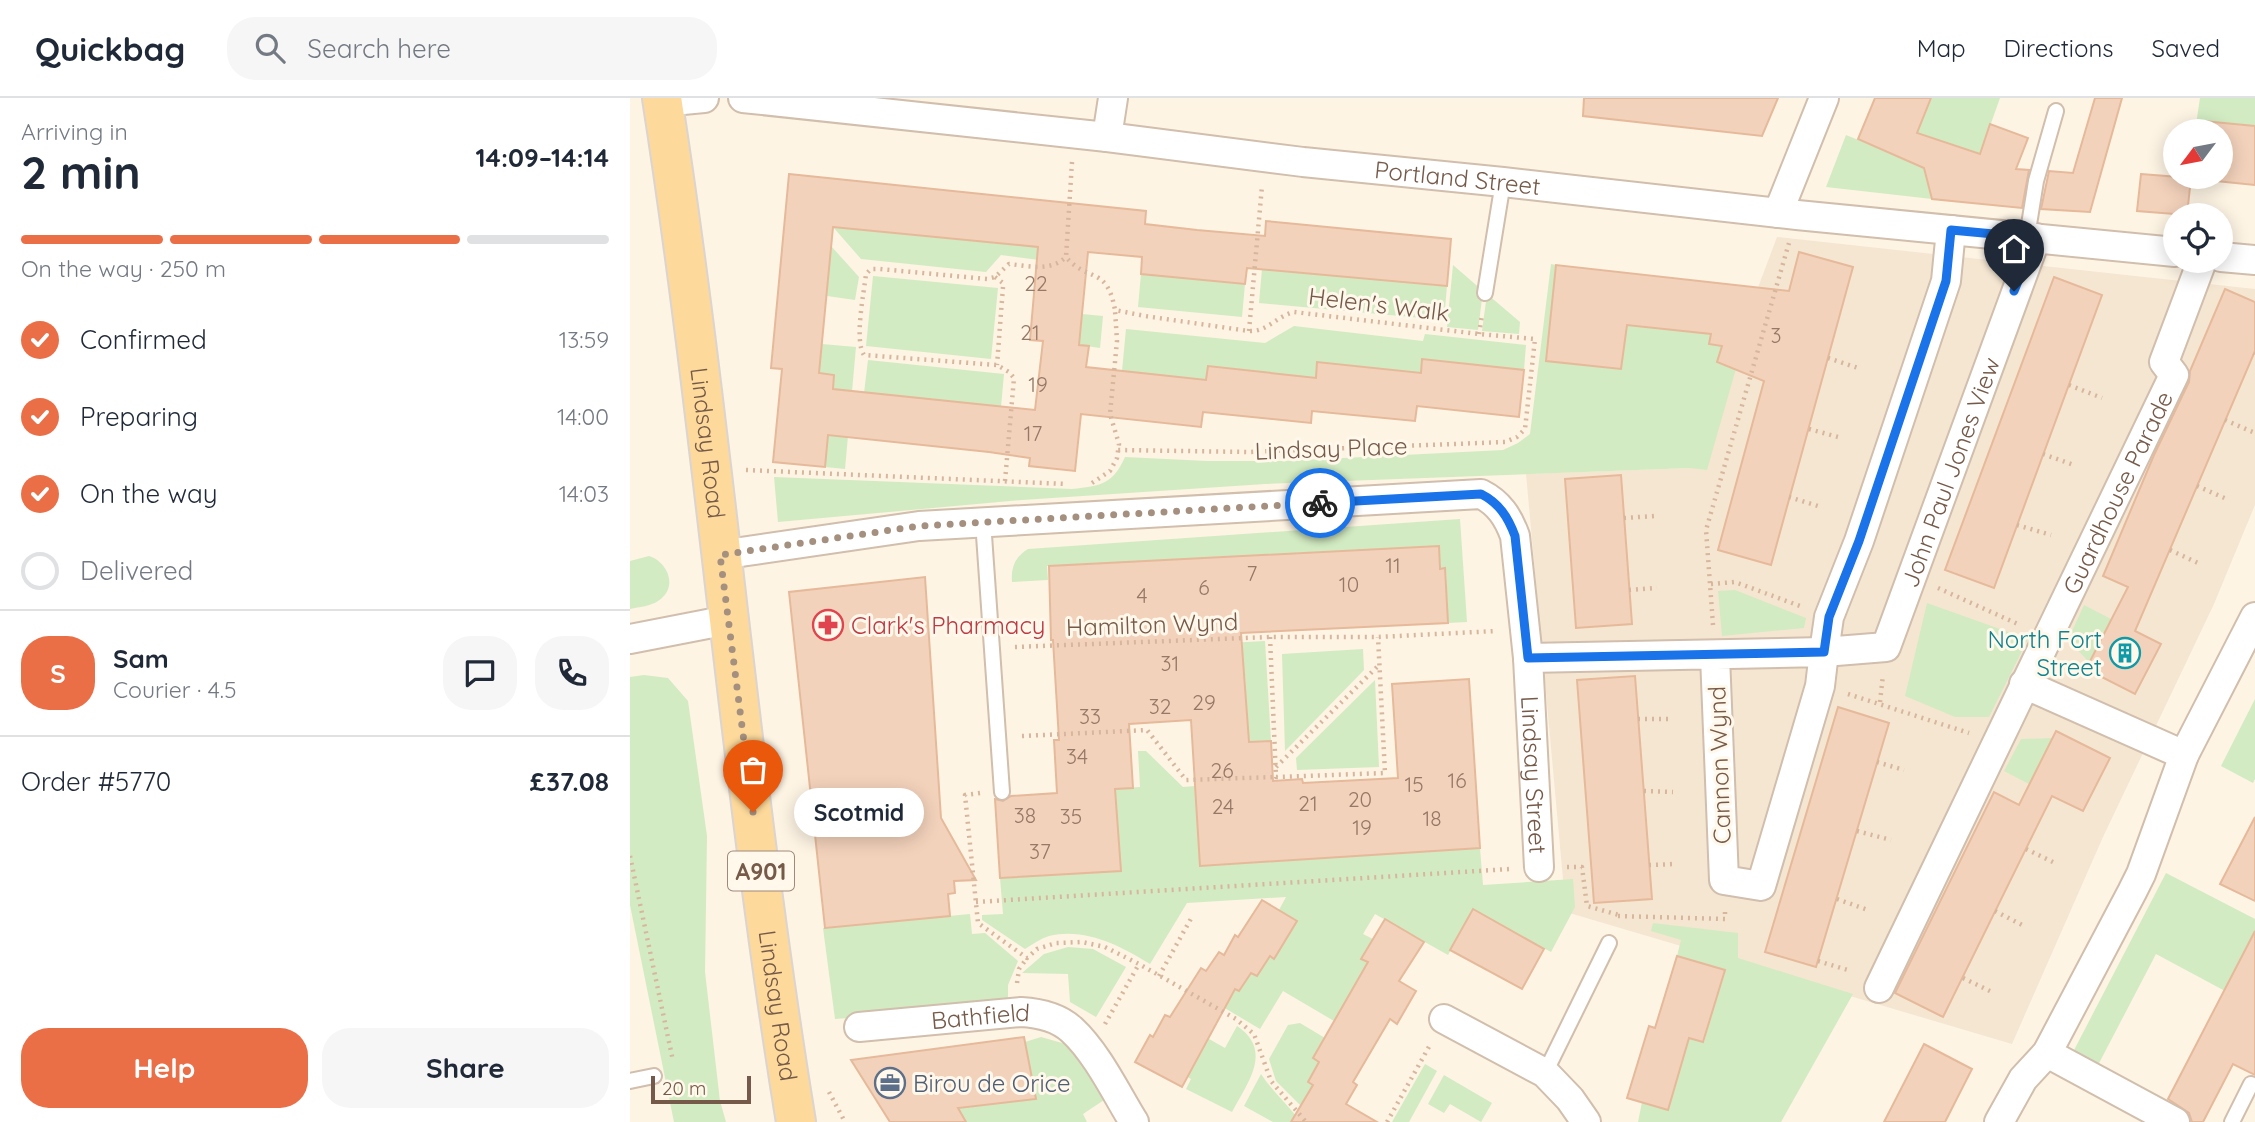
<!DOCTYPE html>
<html lang="en">
<head>
<meta charset="utf-8">
<style>
	body { margin:0; font-family:Quicksand,sans-serif; background:#f6f6f7; color:#1f2937; height:100vh; display:flex; flex-direction:column; font-size:26px; white-space:nowrap }
	* { box-sizing:border-box; margin:0 }
	p { font-size:23px; color:#747a83 }
	.icon { flex:none; width:38px; height:38px; fill:none; stroke:currentColor; stroke-width:2; stroke-linecap:round; stroke-linejoin:round }
	.map { position:relative; flex:1; overflow:hidden }
	.side { display:flex; flex-direction:column; background:#fff; width:630px }
	.side>* { flex:none }
	.needle { width:46px; rotate:238deg }
	.fabs { position:absolute; left:1533px; top:21px; display:grid; gap:14px }
	.fabs a { display:grid; place-items:center; width:70px; height:70px; border-radius:50%; background:#fff; box-shadow:0 4px 18px #0003; font-size:35px }
	.scale { position:absolute; left:21px; bottom:18px; width:100px; box-sizing:border-box; padding-left:7px; border:4px solid #765a49; border-top:0; font-size:19px; line-height:24px; white-space:nowrap; color:#765a49; -webkit-text-stroke:5px #fff8eb; paint-order:stroke }
	.pin { position:absolute; display:grid; place-items:center; width:60px; height:60px; color:#fff; margin:-72px -30px; border-radius:50% 50% 50% 0; rotate:-45deg; box-shadow:0 0 7px #0007 }
	.pin .icon { rotate:45deg }
	.courier { position:absolute; display:grid; place-items:center; width:70px; height:70px; margin:-35px; border:5px solid #1a73e8; border-radius:50%; background:#fff; color:#222; box-shadow:0 2px 9px #0007 }
	.bubble { position:absolute; height:49px; border-radius:24px; background:#fff; box-shadow:0 4px 18px #0003; font-size:23px; font-weight:800; line-height:49px; text-align:center }
	.summary em { font-style:normal; font-weight:800 }
	.summary div { display:flex; flex-direction:column-reverse }
	.summary { display:flex; align-items:center; justify-content:space-between; height:119px; padding:0 21px }
	h1 { font-size:46px; font-weight:800; line-height:52px }
	.bar { display:grid; grid-template-columns:repeat(4,1fr); gap:10px 7px; align-content:center; height:84px; padding:0 21px }
	.bar i { height:9px; border-radius:5px; background:#e0e1e3 }
	.bar .current { background:#ea6e46 }
	.bar p { grid-column:span 4 }
	.line { display:flex; align-items:center; gap:18px; padding:0 21px; border-top:2px solid #e0e1e3 }
	.line div { flex:1 }
	.round { display:grid; place-items:center; flex:none; width:74px; height:74px; border-radius:28px; background:#f6f6f7 }
	ol { padding:0 21px; list-style:none }
	li { display:flex; align-items:center; gap:21px; height:77px }
	li p { margin-inline-start:auto }
	li .icon { padding:7px; border-radius:50%; background:#ea6e46; color:#fff; stroke-width:4 }
	li:last-child { color:#747a83 }
	li i { width:38px; height:38px; border:4px solid #e0e1e3; border-radius:50% }
	.cta { display:flex; gap:14px; margin-top:auto; padding:14px 21px }
	.cta a { flex:1; height:80px; border-radius:28px; background:#ea6e46; color:#fff; font-size:28px; font-weight:800; line-height:80px; text-align:center }
	.cta a+a { background:#f6f6f7; color:#1f2937 }
	header { display:flex; align-items:center; gap:42px; box-sizing:border-box; height:98px; padding:0 35px; background:#fff; border-bottom:2px solid #e0e1e3 }
	header strong { font-size:33px }
	nav { display:flex; gap:38px; margin-inline-start:auto; font-size:24px }
	.search { width:490px; height:63px; background:#f6f6f7; display:flex; align-items:center; gap:18px; box-sizing:border-box; padding:0 24px; border-radius:28px; color:#747a83; font-size:26px }
	main { display:flex; flex:1; min-height:0 }
	.map>svg:first-child { display:block }
</style>
</head>
<body>
<header>
<strong>Quickbag</strong>
<div class="search"><svg class="icon" aria-label="search" viewBox="0 0 24 24"><circle cx="10" cy="10" r="6"/><path d="M15 15l6 6"/></svg>Search here</div>
<nav><a>Map</a><a>Directions</a><a>Saved</a></nav>
</header>
<main>
<section class="side">
<div class="summary"><div><h1>2 min</h1><p>Arriving in</p></div><em>14:09–14:14</em></div>
<div class="bar"><i class="current"></i><i class="current"></i><i class="current"></i><i></i><p>On the way · 250 m</p></div>
<ol>
<li><svg class="icon" aria-label="check" viewBox="0 0 24 24"><path d="M5 12l5 5 9-10"/></svg>Confirmed<p>13:59</p></li>
<li><svg class="icon" aria-label="check" viewBox="0 0 24 24"><path d="M5 12l5 5 9-10"/></svg>Preparing<p>14:00</p></li>
<li><svg class="icon" aria-label="check" viewBox="0 0 24 24"><path d="M5 12l5 5 9-10"/></svg>On the way<p>14:03</p></li>
<li><i></i>Delivered</li>
</ol>
<div class="line" style="height:126px"><b class="round" style="background:#ea6e46;color:#fff">S</b><div><b>Sam</b><p>Courier · 4.5</p></div><a class="round"><svg class="icon" aria-label="chat" viewBox="0 0 24 24"><path d="M4 5h16v11H9l-5 4z"/></svg></a><a class="round"><svg class="icon" aria-label="phone" viewBox="0 0 24 24"><path d="M5 4h4l2 5-3 2q2 4 5 5l2-3 5 2v4C11 20 4 13 5 4z"/></svg></a></div>
<div class="line" style="height:91px"><div>Order #5770</div><b>£37.08</b></div>
<div class="cta"><a>Help</a><a>Share</a></div>
</section>
<div class="map">
<svg width="1625" height="1024" viewBox="0 0 1625 1024">
	<rect width="100%" height="100%" fill="#fdf4e4"/>
	<path fill="#f5e6d2" d="M1147,139L1625,191V407L1584,506L1473,739L1382,946L936,814L896,376L1060,370Z"/>
	<g fill="#d2ebc2">
		<path d="M1302,0H1370L1350,56L1321,46L1302,101L1196,89L1216,37L1276,61Z"/>
		<path d="M1570,0H1625V28L1573,23L1572,33H1565Z"/>
		<path d="M203,129L419,150L409,162L371,157L356,174L231,161Z"/>
		<path d="M201,148L229,179L225,202L197,198Z"/>
		<path d="M921,166L926,167L916,263L938,265L941,233L969,268L991,271L997,227L1081,236L1080,246L1092,248L1087,264L1098,268L1115,239L1077,372L1060,370L635,386L392,402L148,424L144,379L442,391C471,388 483,386 495,359L577,363H654L873,352L888,345L900,336Z"/>
		<path d="M823,167L853,193L848,232L817,229Z"/>
		<path d="M632,171L817,188L814,222L629,205Z"/>
		<path d="M511,176L615,186L612,219L508,209Z"/>
		<path d="M243,178L368,190L361,261L236,248Z"/>
		<path d="M857,196L890,224L889,236L852,233Z"/>
		<path d="M452,216L473,218L470,250L449,247Z"/>
		<path d="M664,228L793,243L795,236L896,247L894,272L793,261L791,275L687,265L686,280L578,268L576,282L492,273L496,231L635,245Z"/>
		<path d="M192,246L226,249L215,371L195,369L204,277L189,275Z"/>
		<path d="M238,262L374,276L371,309L234,295Z"/>
		<path d="M830,421L837,524L818,525L816,471H810L808,448L693,454L697,530L655,456L491,464L495,539L461,491L460,466L417,468L418,482L382,484C381,469 385,459 398,451Z"/>
		<path d="M19,458C38,464 49,490 28,503C21,508 9,509 0,511V463Z"/>
		<path d="M1105,492L1176,520L1174,530L1092,538L1088,493Z"/>
		<path d="M1297,505L1398,541L1359,619H1325L1275,598Z"/>
		<path d="M1454,507L1481,521L1459,564L1438,542Z"/>
		<path d="M635,543L641,643L605,645L617,619L615,578L614,572L600,573L599,545Z"/>
		<path d="M733,551L734,572L655,653L652,556Z"/>
		<path d="M14,577L38,580L58,603L77,738L75,874L90,1003L96,1024H44L0,807V579Z"/>
		<path d="M745,582L749,669L667,672L666,660Z"/>
		<path d="M1625,601V681L1623,685L1591,668Z"/>
		<path d="M1423,640L1399,686L1374,673L1391,641Z"/>
		<path d="M508,653H516L553,689L565,688L705,759L850,750L853,787L943,781L945,809L921,854L883,834L870,839L875,829L843,811L818,857L745,816L733,836L743,841L731,860L738,864L704,923L653,893L630,931L593,909L605,890L609,893L621,875L627,878L640,858L644,860L667,824L649,812L656,799L557,805L520,866C491,848 455,829 419,838C410,841 403,846 395,851L352,822V817L373,816L370,780L490,773L476,691L510,689Z"/>
		<path d="M1536,775L1625,821V834L1595,893L1526,856L1467,969L1442,956Z"/>
		<path d="M340,816L342,836L355,835L388,863L378,887V908L205,921L193,830Z"/>
		<path d="M1023,825L1108,835V860L1223,896L1151,1024H1008L1012,1004L1038,1011L1059,940L1074,944L1083,911L1074,898L1086,901L1095,873L1047,858L1051,842L1021,833Z"/>
		<path d="M438,849L463,851L496,869L466,919L440,904L438,876L392,875L414,856Z"/>
		<path d="M670,925L695,940L683,960L689,964L678,983L683,987L671,1008L646,983L639,961L658,927Z"/>
		<path d="M607,928C644,953 617,985 602,1014L556,991L561,981L556,978L572,937L595,950Z"/>
		<path d="M411,939L439,947L477,1000L453,1016L457,1024H331L321,1009L406,1001L395,944Z"/>
		<path d="M795,966L807,973L779,1024H762Z"/>
		<path d="M631,976C642,993 658,1007 671,1024H643L614,1008Z"/>
		<path d="M814,977L862,1005L851,1024L820,1006L814,1015L798,1006Z"/>
	</g>
	<g fill="#f3d2bb" stroke="#e6b99b" stroke-width="2" fill-rule="evenodd">
		<path d="M954,0H1148L1132,38L953,18Z"/>
		<path d="M1245,0H1301L1287,35L1350,56L1360,26L1398,40L1386,71L1399,72L1392,110L1302,101L1294,70L1228,41Z"/>
		<path d="M1465,0H1492L1460,114L1411,111L1419,73L1443,75Z"/>
		<path d="M1573,23L1625,28V87L1567,81V79H1591V33H1572Z"/>
		<path d="M159,76L516,113L515,126L567,132L635,138L636,123L821,141L817,188L617,170L615,186L511,176L512,159L458,154L449,247L459,248L456,269L576,282L578,268L686,280L687,264L791,275L792,261L894,272L889,319L787,308L785,323L682,313L681,325L573,314L571,329L451,316L445,373L399,368L400,360L359,354L198,337L195,369L143,364L152,271L141,270ZM203,129L408,149L400,242L413,243L405,312L203,291L204,277L189,275Z"/>
		<path d="M1511,76L1561,80L1557,117L1507,113Z"/>
		<path d="M1169,154L1223,169L1141,467L1088,452L1134,283L1087,264L1092,248L1079,246L1081,236L997,227L991,271L916,263L926,167L1159,193Z"/>
		<path d="M1424,179L1472,197L1364,490L1315,472Z"/>
		<path d="M1595,191L1625,204V253L1505,533L1531,546L1505,596L1456,571L1498,489L1473,478L1524,357L1559,284L1560,273Z"/>
		<path d="M991,377L1002,526L946,530L935,381Z"/>
		<path d="M809,448L810,471L815,470L818,525L611,535L619,644L641,643L643,683L672,681L673,685L768,680L762,586L839,581L850,750L570,768L561,622L499,626L503,690L485,691L491,773L370,780L365,701L373,703L381,698L427,695L424,642H429L423,542H421L419,468Z"/>
		<path d="M295,479L311,720L346,782L324,783L325,795L318,796L320,818L195,830L159,494Z"/>
		<path d="M1005,578L1022,801L964,805L947,582Z"/>
		<path d="M1208,609L1259,625L1186,869L1135,854Z"/>
		<path d="M1426,633L1480,660L1453,713L1422,698L1313,919L1265,895L1364,694L1389,707Z"/>
		<path d="M1625,719V803L1590,786Z"/>
		<path d="M632,802L667,823L644,861L640,858L627,878L621,875L609,893L605,891L552,989L505,964L520,937L523,939L535,917L540,919L571,870L576,873L589,854L594,857L605,837L608,839Z"/>
		<path d="M843,811L914,851L892,891L820,852Z"/>
		<path d="M755,821L794,844L769,883L786,893L767,926L760,921L723,984L727,987L716,1006L747,1024H661L683,987L678,984L689,964L683,960L738,864L731,861Z"/>
		<path d="M1625,833V977L1603,966L1573,1024H1562L1559,1015L1538,1001Z"/>
		<path d="M1047,858L1095,872L1073,944L1059,940L1038,1012L997,1000L1019,928L1025,930Z"/>
		<path d="M394,939L406,1001L328,1010L336,1024H260L221,962Z"/>
		<path d="M1294,946L1342,971L1315,1024H1254Z"/>
	</g>
	<g fill="none" stroke-linecap="round" stroke-linejoin="round">
		<g stroke="#d1bead" stroke-width="18">
			<g id="lane">
				<path d="M1397,139L1406,83L1426,13"/>
				<path d="M855,195L873,84"/>
				<path d="M353,423L372,694"/>
				<path d="M915,975L979,845"/>
				<path d="M0,983L24,978"/>
				<path d="M1602,1024L1621,986"/>
			</g>
		</g>
		<g stroke="#d1bead" stroke-width="32">
			<g id="street">
				<path id="s1" d="M113,0L477,39L673,64L873,84L1167,117L1545,154"/>
				<path d="M32,4L74,0"/>
				<path d="M477,39L483,0"/>
				<path d="M1148,115L1194,0"/>
				<path id="s2" d="M1321,132L1316,183L1229,443L1199,519L1194,554L1256,549L1406,140"/>
				<path d="M1591,159L1625,162"/>
				<path id="s3" d="M90,457L289,428L851,396C869,405 878,419 885,438L898,560L909,769"/>
				<path d="M0,541L98,522"/>
				<path d="M898,560L1194,554L1190,588L1131,788L1094,782L1085,558"/>
				<path d="M1394,586L1554,657"/>
				<path id="s4" d="M1249,890L1544,277L1534,264L1572,163"/>
				<path d="M814,921L915,975L940,1001L956,1024"/>
				<path id="s5" d="M229,929L391,914C409,915 428,919 442,932C467,955 486,995 504,1024"/>
				<path d="M1417,955L1545,1024"/>
				<path d="M1369,1024L1393,981L1417,955L1502,794L1511,776L1554,657L1625,519"/>
			</g>
		</g>
		<g stroke="#dbd4d0" stroke-width="42">
			<g id="primary">
				<path id="s6" d="M32,0C85,340 110,684 166,1024"/>
			</g>
		</g>
		<g stroke="#d8b69e" stroke-width="4.5" stroke-dasharray="2 5" stroke-linecap="butt">
			<path d="M442,64L436,159C458,185 477,167 485,212L515,218L619,233C637,234 647,218 664,214L849,236L905,241L895,331L887,339L875,344L618,354L488,352"/>
			<path d="M365,179L373,185V189L367,267"/>
			<path d="M619,233L632,88"/>
			<path d="M849,236L852,217"/>
			<path d="M1624,255L1625,256"/>
			<path d="M1198,260L1231,271"/>
			<path d="M1439,287L1472,300"/>
			<path d="M1595,322L1625,335"/>
			<path d="M1179,331L1208,339"/>
			<path d="M1413,356L1444,367"/>
			<path d="M116,372L436,386"/>
			<path d="M375,383L384,280L379,274L367,267L234,257C224,242 234,195 236,176L241,171H250L357,181L365,179L379,166C399,168 420,174 436,159"/>
			<path d="M462,385L480,373L487,360L489,346L480,316L487,243L485,212"/>
			<path d="M1567,388L1599,402"/>
			<path d="M1159,399L1188,408"/>
			<path d="M994,420L1025,418"/>
			<path d="M1387,427L1421,437"/>
			<path d="M1540,452L1568,465"/>
			<path d="M1081,486L1105,484L1170,508"/>
			<path d="M1308,490L1390,527"/>
			<path d="M999,492L1027,490"/>
			<path d="M1083,527L1076,432L1159,145"/>
			<path d="M640,539L646,679L755,675L748,539"/>
			<path d="M385,549L640,539H748L866,533"/>
			<path d="M1218,596L1339,635"/>
			<path d="M1250,604L1253,577"/>
			<path d="M1008,621H1039"/>
			<path d="M392,638L517,632L556,682L646,679"/>
			<path d="M1247,664L1274,672"/>
			<path d="M646,669L749,567"/>
			<path d="M1014,693L1043,694"/>
			<path d="M350,695L335,697L348,825L397,860L407,851L426,845L452,844L475,849L509,866L606,921L624,936L641,983L676,1024"/>
			<path d="M1227,733L1261,742"/>
			<path d="M1396,751L1425,765"/>
			<path d="M0,758L43,963"/>
			<path d="M1019,767L1045,766"/>
			<path d="M937,769H952L957,808L989,817"/>
			<path d="M1207,801L1238,812"/>
			<path d="M346,804L880,771"/>
			<path d="M1365,813L1394,828"/>
			<path d="M988,818L1095,821V811"/>
			<path d="M1188,863L1221,873"/>
			<path d="M529,878L563,817"/>
			<path d="M1333,880L1364,895"/>
			<path d="M387,885L389,871L397,860"/>
			<path d="M475,926L509,866"/>
			<path d="M199,994L215,1024"/>
			<path d="M757,1024L800,947"/>
		</g>
		<use href="#lane" stroke="#fff" stroke-width="14"/>
		<use href="#street" stroke="#fff" stroke-width="28"/>
		<use href="#primary" stroke="#fdda9b" stroke-width="38"/>
	</g>
	<g fill="none" stroke-linecap="round" stroke-linejoin="round">
		<path stroke="#a5907f" stroke-width="7" stroke-dasharray="0 12.6" d="M123,714L90,457L289,428L690,405"/>
		<path stroke="#1a73e8" stroke-width="9" d="M690,405L851,396C869,405 878,419 885,438L898,560L1194,554L1199,519L1229,443L1316,183L1321,132L1406,140L1384,193"/>
	</g>
	<defs>
		<g id="pharmacy-ring" transform="scale(1.575)"><circle r="9.5" fill="#fff8eb" stroke="#e0444e" stroke-width="1.5"/><path d="M-2-6h4v4h4v4h-4v4h-4v-4h-4v-4h4Z" fill="#e0444e"/></g>
		<g id="building-ring" transform="scale(1.575)"><circle r="9.5" fill="#fff8eb" stroke="#0f9aa8" stroke-width="1.5"/><path d="M-4-6H4V6H1V3H-1V6H-4ZM-2.5-4.3h1.7v1.8h-1.7ZM.8-4.3h1.7v1.8H.8ZM-2.5-1h1.7V.8h-1.7ZM.8-1h1.7V.8H.8Z" fill="#0f9aa8"/></g>
		<g id="office-ring" transform="scale(1.575)"><circle r="9.5" fill="#fff8eb" stroke="#5c6f8a" stroke-width="1.5"/><path d="M-6-3h4V-5.5h4V-3h4V5H-6ZM-1-4.5V-3h2v-1.5ZM-6 0V1H6V0Z" fill="#5c6f8a"/></g>
	</defs>
	<g fill-rule="evenodd">
		<use href="#pharmacy-ring" x="198" y="527"/>
		<use href="#building-ring" x="1495" y="555"/>
		<use href="#office-ring" x="260" y="985"/>
	</g>
	<g text-anchor="middle" dominant-baseline="central" stroke-width="6" stroke-linejoin="round" paint-order="stroke">
		<g font-size="21" fill="#957866">
			<text x="406" y="185">22</text>
			<text x="400" y="234">21</text>
			<text x="1146" y="237">3</text>
			<text x="408" y="286">19</text>
			<text x="403" y="335">17</text>
			<text x="763" y="467">11</text>
			<text x="622" y="475">7</text>
			<text x="719" y="486">10</text>
			<text x="574" y="489">6</text>
			<text x="512" y="497">4</text>
			<text x="540" y="565">31</text>
			<text x="574" y="604">29</text>
			<text x="530" y="608">32</text>
			<text x="460" y="618">33</text>
			<text x="447" y="658">34</text>
			<text x="592" y="672">26</text>
			<text x="827" y="682">16</text>
			<text x="784" y="686">15</text>
			<text x="730" y="701">20</text>
			<text x="678" y="705">21</text>
			<text x="593" y="708">24</text>
			<text x="395" y="717">38</text>
			<text x="441" y="718">35</text>
			<text x="802" y="720">18</text>
			<text x="732" y="729">19</text>
			<text x="410" y="753">37</text>
		</g>
		<rect fill="#fff8eb" stroke="#9f897a" stroke-width="2" x="98" y="753.5" width="66" height="39" rx="5"/>
		<g font-size="23" font-weight="bold" fill="#765a49">
			<text x="131" y="773">A901</text>
		</g>
		<g font-size="24" fill="#765a49" stroke="#fff8eb">
			<text stroke="none"><textPath href="#s1" startOffset="719">Portland Street</textPath></text>
			<text transform="translate(749 206) rotate(7)">Helen's Walk</text>
			<text stroke="none"><textPath href="#s6" startOffset="348">Lindsay Road</textPath></text>
			<text transform="translate(701 350) rotate(-2)">Lindsay Place</text>
			<text stroke="none"><textPath href="#s2" startOffset="691">John Paul Jones View</textPath></text>
			<text stroke="none"><textPath href="#s4" startOffset="550">Guardhouse Parade</textPath></text>
			<text transform="translate(522 526) rotate(-2)">Hamilton Wynd</text>
			<text transform="translate(1089 667) rotate(-92)">Cannon Wynd</text>
			<text stroke="none"><textPath href="#s3" startOffset="1059">Lindsay Street</textPath></text>
			<text stroke="none"><textPath href="#s6" startOffset="915">Lindsay Road</textPath></text>
			<text stroke="none"><textPath href="#s5" startOffset="122">Bathfield</textPath></text>
		</g>
		<g font-size="24" fill="#be3a42" stroke="#fff8eb" text-anchor="start">
			<text x="221" y="527">Clark's Pharmacy</text>
		</g>
		<g font-size="24" fill="#0d838f" stroke="#fff8eb" text-anchor="end">
			<text x="1472" y="541">North Fort<tspan x="1472" dy="28">Street</tspan></text>
		</g>
		<g font-size="24" fill="#4e5e75" stroke="#fff8eb" text-anchor="start">
			<text x="283" y="985">Birou de Orice</text>
		</g>
	</g>
</svg>
<div class="fabs">
<a><svg class="needle" viewBox="-14 -14 28 28"><path d="M0-13l5 13h-10z" fill="#e53935"/><path d="M0 13l5-13h-10z" fill="#747a83"/></svg></a>
<a><svg class="icon" aria-label="locate" viewBox="0 0 24 24"><circle cx="12" cy="12" r="6"/><path d="M12 2v4M12 18v4M2 12h4M18 12h4"/></svg></a>
</div>
<div class="scale">20 m</div>
<div class="pin" style="left:123px;top:714px;background:#ea580c"><svg class="icon" aria-label="bag" viewBox="0 0 24 24"><path d="M5 8h14l-1 12H6zM9 8a3 3 0 0 1 6 0"/></svg></div>
<div class="pin" style="left:1384px;top:193px;background:#1f2937"><svg class="icon" aria-label="home" viewBox="0 0 24 24"><path d="M3 11l9-7 9 7M6 9v11h12V9"/></svg></div>
<div class="courier" style="left:690px;top:405px"><svg class="icon" aria-label="bike" viewBox="0 0 24 24"><circle cx="6" cy="16" r="4"/><circle cx="18" cy="16" r="4"/><path d="M6 16l4-8h5l3 8M10 8l3 8H6M13 5h3"/></svg></div>
<div class="bubble" style="left:164px;top:690px;width:130px">Scotmid</div>
</div>
</main>
</body>
</html>
